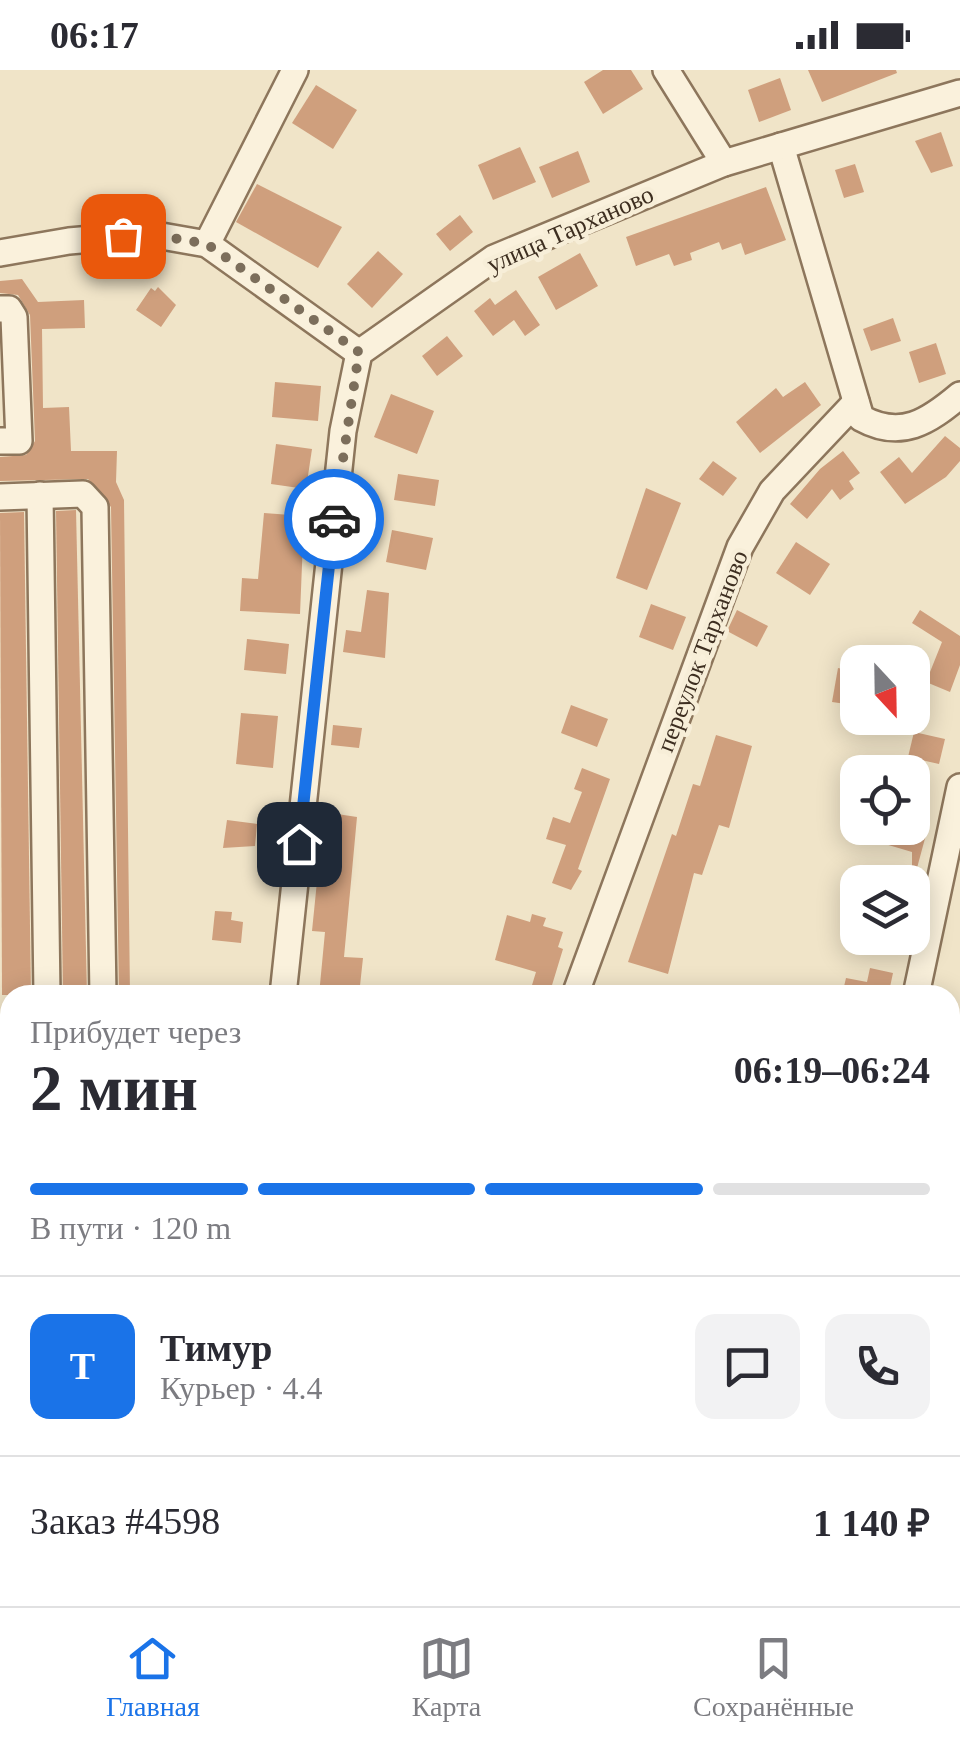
<!DOCTYPE html>
<html lang="ru">
<head>
<meta charset="utf-8">
<style>
	body { margin:0; font-family:"Times New Roman",serif; background:#f2f2f3; color:#2b2b33; height:100vh; display:flex; flex-direction:column; font-size:38px; white-space:nowrap }
	* { box-sizing:border-box; margin:0 }
	p { font-size:32px; color:#7c7c81 }
	.icon { flex:none; width:55px; height:55px; fill:none; stroke:currentColor; stroke-width:2; stroke-linecap:round; stroke-linejoin:round }
	.map { position:relative; flex:1; overflow:hidden }
	.panel { position:absolute; left:0px; top:915px; width:960px; height:622px; display:flex; flex-direction:column; background:#fff; border-radius:30px 30px 0 0; box-shadow:0 5px 25px #0003 }
	.panel>* { flex:none }
	.needle { width:65px; rotate:158deg }
	.controls { position:absolute; left:840px; top:575px; display:grid; gap:20px }
	.controls a { display:grid; place-items:center; width:90px; height:90px; border-radius:20px; background:#fff; box-shadow:0 5px 25px #0003; font-size:50px }
	.pin { position:absolute; display:grid; place-items:center; width:85px; height:85px; color:#fff; margin:-42px; border-radius:20px; box-shadow:0 5px 15px #0006 }
	.courier { position:absolute; display:grid; place-items:center; width:100px; height:100px; margin:-50px; border:8px solid #1a73e8; border-radius:50%; background:#fff; color:#222; box-shadow:0 2px 12px #0007 }
	.overview em { font-style:normal; font-weight:700 }
	.overview div { display:flex; flex-direction:column-reverse }
	.overview { display:flex; align-items:center; justify-content:space-between; height:170px; padding:0 30px }
	h1 { font-size:65px; font-weight:700; line-height:75px }
	.bar { display:grid; grid-template-columns:repeat(4,1fr); gap:15px 10px; align-content:center; height:120px; padding:0 30px }
	.bar i { height:12px; border-radius:8px; background:#e1e1e2 }
	.bar .current { background:#1a73e8 }
	.bar p { grid-column:span 4 }
	.line { display:flex; align-items:center; gap:25px; padding:0 30px; border-top:2px solid #e1e1e2 }
	.line div { flex:1 }
	.round { display:grid; place-items:center; flex:none; width:105px; height:105px; border-radius:20px; background:#f2f2f3 }
	.status { display:flex; justify-content:space-between; align-items:center; height:70px; padding:0 50px; background:#fff; direction:ltr }
	.status svg { height:28px; fill:currentColor }
	.tabs { display:flex; justify-content:space-around; align-items:center; height:140px; border-top:2px solid #e1e1e2; background:#fff; font-size:28px; color:#7c7c81 }
	.tabs a { display:grid; justify-items:center; gap:5px }
	.tabs .current { color:#1a73e8 }
	.map>svg:first-child { display:block }
</style>
</head>
<body>
<div class="status"><b>06:17</b><svg viewBox="0 0 49 12"><path d="M0 12V9h3v3zM5 12V6h3v6zM10 12V3h3v9zM15 12V0h3v12zM26 1h20v11H26zM47 4h2v5h-2z"/></svg></div>
<div class="map">
<svg width="960" height="1536" viewBox="0 0 960 1536">
	<rect width="100%" height="100%" fill="#f0e4c8"/>
	<g fill="#cf9f7d">
		<path d="M603,0H631L643,19L603,44L584,12Z"/>
		<path d="M808,0H896L897,3L822,32Z"/>
		<path d="M780,8L791,40L759,52L748,20Z"/>
		<path d="M316,15L357,40L333,79L292,53Z"/>
		<path d="M941,62L953,96L931,103L915,71Z"/>
		<path d="M520,77L536,112L493,130L478,95Z"/>
		<path d="M578,81L590,112L552,128L539,97Z"/>
		<path d="M855,94L864,122L844,128L835,100Z"/>
		<path d="M257,114L342,157L318,198L236,152Z"/>
		<path d="M766,117L786,170L745,185L741,173L722,180L719,172L690,183L692,190L674,196L669,184L636,196L626,167Z"/>
		<path d="M460,145L473,162L450,181L436,164Z"/>
		<path d="M378,181L403,204L372,238L347,214Z"/>
		<path d="M580,183L598,216L556,240L538,207Z"/>
		<path d="M22,209L38,232L84,230L85,258L42,259L43,338L69,337L71,381H117L116,412L124,430L130,925H119L111,437L88,409L0,411V387L26,385L35,371L30,245L18,225L0,223V211Z"/>
		<path d="M158,217L176,235L161,257L136,240L151,218L155,221Z"/>
		<path d="M516,220L540,255L525,266L514,250L493,266L474,241L490,228L495,235Z"/>
		<path d="M893,248L901,271L871,281L863,259Z"/>
		<path d="M447,266L463,286L437,306L422,286Z"/>
		<path d="M936,273L946,304L919,313L909,282Z"/>
		<path d="M275,312L321,316L318,351L272,347Z"/>
		<path d="M805,312L821,335L760,383L736,352L776,318L783,327Z"/>
		<path d="M391,324L434,341L417,384L374,367Z"/>
		<path d="M945,366L960,378V391L946,407L905,434L880,402L899,387L912,403Z"/>
		<path d="M276,374L312,379L306,419L271,414Z"/>
		<path d="M843,381L860,403L849,411L854,419L840,430L832,419L807,449L790,434L820,399Z"/>
		<path d="M713,391L737,408L723,426L699,409Z"/>
		<path d="M398,404L439,410L435,436L394,430Z"/>
		<path d="M646,418L681,433L647,520L616,508Z"/>
		<path d="M76,440L87,925H63L56,441Z"/>
		<path d="M24,442L31,925H2L0,443Z"/>
		<path d="M264,443L304,446L300,544L240,541L242,508L258,509Z"/>
		<path d="M392,460L433,468L426,500L386,492Z"/>
		<path d="M796,472L830,494L810,525L776,503Z"/>
		<path d="M367,520L389,523L385,588L343,582L346,560L361,562Z"/>
		<path d="M651,534L686,547L673,580L639,567Z"/>
		<path d="M737,540L768,556L757,577L727,561Z"/>
		<path d="M920,540L960,566V595L950,622L926,612L942,572L912,553Z"/>
		<path d="M247,569L289,574L286,604L244,600Z"/>
		<path d="M838,598L852,601L846,634L832,632Z"/>
		<path d="M571,635L608,649L597,677L561,663Z"/>
		<path d="M241,643L278,646L273,698L236,694Z"/>
		<path d="M333,655L362,658L359,678L331,675Z"/>
		<path d="M914,662L945,669L939,694L908,687Z"/>
		<path d="M716,665L752,676L729,758L719,755L702,805L694,803L668,904L628,892L672,764L676,766L693,714L700,716Z"/>
		<path d="M582,698L610,709L578,799L582,801L571,820L552,813L566,775L546,769L553,747L570,753L582,722L574,719Z"/>
		<path d="M324,742L357,747L344,887L363,888L359,925H319L325,862L312,861Z"/>
		<path d="M912,745L930,750L917,798L912,797V782L885,774L889,758H912Z"/>
		<path d="M227,750L257,754L255,776L223,778Z"/>
		<path d="M215,841L232,842L231,850L243,852L241,873L212,870Z"/>
		<path d="M532,844L546,848L543,856L563,862L558,877L563,879L549,925H529L536,902L495,890L507,845L530,852Z"/>
		<path d="M870,898L893,903L890,917L897,918V925H842L846,908L867,912Z"/>
	</g>
	<g fill="none" stroke-linecap="round" stroke-linejoin="round">
		<g stroke="#8d765c" stroke-width="30">
			<g id="minor">
				<path d="M666,0L724,93"/>
				<path d="M781,76L861,348C901,370 928,352 960,325"/>
				<path d="M207,174L295,0"/>
				<path d="M0,183L69,171L150,164L207,174L359,283"/>
				<path d="M0,239H9L14,247L19,371H0"/>
				<path d="M40,425L47,925"/>
				<path d="M0,427L83,424L95,437L103,925"/>
				<path d="M283,925L343,361L359,283L494,188L724,93L960,23"/>
				<path d="M575,925L740,477L772,421L856,332"/>
				<path d="M916,925L960,717"/>
				<path d="M0,973L10,972"/>
				<path d="M0,1028H10"/>
				<path d="M0,1083L10,1100"/>
				<path d="M0,1187L10,1203"/>
				<path d="M0,1300L10,1315"/>
				<path d="M389,1536L392,1528"/>
				<path d="M786,1536L788,1528"/>
			</g>
		</g>
		<path stroke="#8d765c" stroke-width="4" stroke-dasharray="8 5" stroke-linecap="butt" d="M222,1536V1528"/>
		<use href="#minor" stroke="#faf1dc" stroke-width="25"/>
	</g>
	<g fill="none" stroke-linecap="round" stroke-linejoin="round">
		<path stroke="#7c6e5b" stroke-width="10" stroke-dasharray="0 18" d="M123,166L150,164L207,174L359,282L334,449"/>
		<path stroke="#1a73e8" stroke-width="12" d="M299,774L334,449"/>
	</g>
	<g text-anchor="middle" dominant-baseline="central" stroke-width="9" stroke-linejoin="round" paint-order="stroke">
		<g font-size="25" fill="#3d2e20" stroke="#f7eed8">
			<text transform="translate(570 159) rotate(-24)">улица Тарханово</text>
			<text transform="translate(702 581) rotate(-69)">переулок Тарханово</text>
		</g>
	</g>
</svg>
<div class="controls">
<a><svg class="needle" viewBox="-14 -14 28 28"><path d="M0-13l5 13h-10z" fill="#e53935"/><path d="M0 13l5-13h-10z" fill="#7c7c81"/></svg></a>
<a><svg class="icon" aria-label="locate" viewBox="0 0 24 24"><circle cx="12" cy="12" r="6"/><path d="M12 2v4M12 18v4M2 12h4M18 12h4"/></svg></a>
<a><svg class="icon" aria-label="layers" viewBox="0 0 24 24"><path d="M12 4l9 5-9 5-9-5zM3 14l9 5 9-5"/></svg></a>
</div>
<div class="pin" style="left:123px;top:166px;background:#ea580c"><svg class="icon" aria-label="bag" viewBox="0 0 24 24"><path d="M5 8h14l-1 12H6zM9 8a3 3 0 0 1 6 0"/></svg></div>
<div class="pin" style="left:299px;top:774px;background:#1f2937"><svg class="icon" aria-label="home" viewBox="0 0 24 24"><path d="M3 11l9-7 9 7M6 9v11h12V9"/></svg></div>
<div class="courier" style="left:334px;top:449px"><svg class="icon" aria-label="car" viewBox="0 0 24 24"><path d="M5 17H2v-5l4-1 3-4h7l3 4 3 1v5h-3M9 17h6M6 11h13"/><circle cx="7" cy="17" r="2"/><circle cx="17" cy="17" r="2"/></svg></div>
<section class="panel">
<div class="overview"><div><h1>2 мин</h1><p>Прибудет через</p></div><em>06:19–06:24</em></div>
<div class="bar"><i class="current"></i><i class="current"></i><i class="current"></i><i></i><p>В пути · 120 m</p></div>
<div class="line" style="height:180px"><b class="round" style="background:#1a73e8;color:#fff">Т</b><div><b>Тимур</b><p>Курьер · 4.4</p></div><a class="round"><svg class="icon" aria-label="chat" viewBox="0 0 24 24"><path d="M4 5h16v11H9l-5 4z"/></svg></a><a class="round"><svg class="icon" aria-label="phone" viewBox="0 0 24 24"><path d="M5 4h4l2 5-3 2q2 4 5 5l2-3 5 2v4C11 20 4 13 5 4z"/></svg></a></div>
<div class="line" style="height:130px"><div>Заказ #4598</div><b>1 140 ₽</b></div>
</section>
</div>
<nav class="tabs">
<a class="current"><svg class="icon" aria-label="home" viewBox="0 0 24 24"><path d="M3 11l9-7 9 7M6 9v11h12V9"/></svg>Главная</a>
<a><svg class="icon" aria-label="map" viewBox="0 0 24 24"><path d="M3 6l6-2 6 2 6-2v14l-6 2-6-2-6 2zM9 4v14M15 6v14"/></svg>Карта</a>
<a><svg class="icon" aria-label="saved" viewBox="0 0 24 24"><path d="M7 4h10v16l-5-4-5 4z"/></svg>Сохранённые</a>
</nav>
</body>
</html>
